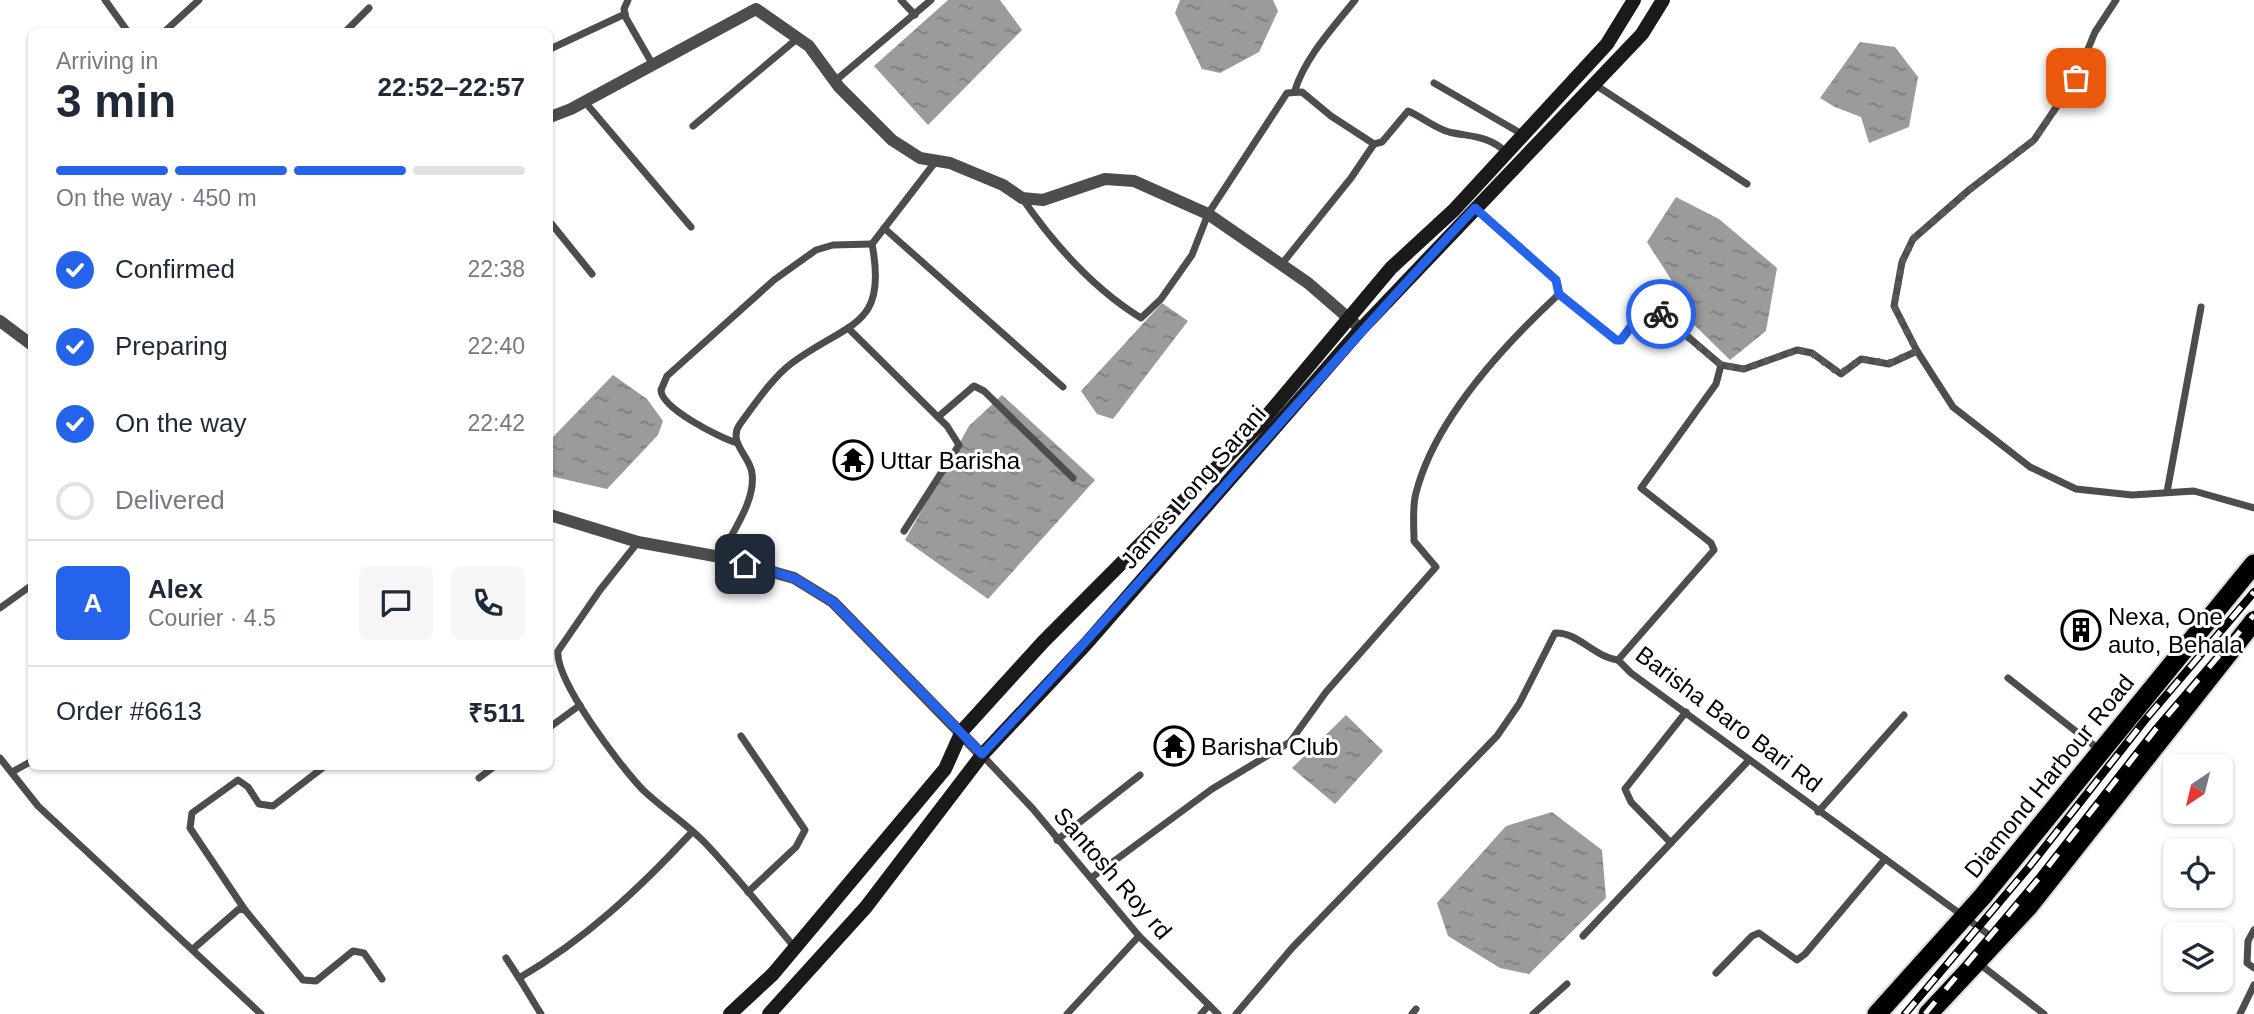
<!DOCTYPE html>
<html lang="en">
<head>
<meta charset="utf-8">
<style>
	body { margin:0; font-family:Arial,sans-serif; background:#f6f6f7; color:#1f2937; height:100vh; display:flex; flex-direction:column; font-size:26px; white-space:nowrap }
	* { box-sizing:border-box; margin:0 }
	p { font-size:23px; color:#747a83 }
	.icon { flex:none; width:38px; height:38px; fill:none; stroke:currentColor; stroke-width:2; stroke-linecap:round; stroke-linejoin:round }
	.map { position:relative; flex:1; overflow:hidden }
	.details { position:absolute; left:28px; top:28px; width:525px; height:742px; display:flex; flex-direction:column; background:#fff; border-radius:10px; box-shadow:0 2px 5px #0004 }
	.details>* { flex:none }
	.needle { width:46px; rotate:215deg }
	.fabs { position:absolute; left:2163px; top:754px; display:grid; gap:14px }
	.fabs a { display:grid; place-items:center; width:70px; height:70px; border-radius:10px; background:#fff; box-shadow:0 2px 5px #0004; font-size:35px }
	.pin { position:absolute; display:grid; place-items:center; width:60px; height:60px; color:#fff; margin:-30px; border-radius:14px; box-shadow:0 4px 10px #0006 }
	.courier { position:absolute; display:grid; place-items:center; width:70px; height:70px; margin:-35px; border:5px solid #2563eb; border-radius:50%; background:#fff; color:#222; box-shadow:0 2px 9px #0007 }
	.head em { font-style:normal; font-weight:700 }
	.head div { display:flex; flex-direction:column-reverse }
	.head { display:flex; align-items:center; justify-content:space-between; height:119px; padding:0 28px }
	h1 { font-size:46px; font-weight:700; line-height:52px }
	.bar { display:grid; grid-template-columns:repeat(4,1fr); gap:10px 7px; align-content:center; height:84px; padding:0 28px }
	.bar i { height:9px; border-radius:5px; background:#e0e1e3 }
	.bar .current { background:#2563eb }
	.bar p { grid-column:span 4 }
	.line { display:flex; align-items:center; gap:18px; padding:0 28px; border-top:2px solid #e0e1e3 }
	.line div { flex:1 }
	.round { display:grid; place-items:center; flex:none; width:74px; height:74px; border-radius:10px; background:#f6f6f7 }
	ol { padding:0 28px; list-style:none }
	li { display:flex; align-items:center; gap:21px; height:77px }
	li p { margin-inline-start:auto }
	li .icon { padding:7px; border-radius:50%; background:#2563eb; color:#fff; stroke-width:4 }
	li:last-child { color:#747a83 }
	li i { width:38px; height:38px; border:4px solid #e0e1e3; border-radius:50% }
	.map>svg:first-child { display:block }
</style>
</head>
<body>
<div class="map">
<svg width="2254" height="1014" viewBox="0 0 2254 1014">
	<defs>
		<pattern id="water-ripples" width="26" height="14" patternUnits="userSpaceOnUse" patternTransform="scale(1.75)"><rect width="26" height="14" fill="#9b9b9b"/><path d="M2 4q2-2 4 0t4 0M15 11q2-2 4 0t4 0" fill="none" stroke="#7c7c7c"/></pattern>
	</defs>
	<rect width="100%" height="100%" fill="#fff"/>
	<g fill="url(#water-ripples)">
		<path d="M948,0H1000L1022,30L928,125L874,66Z"/>
		<path d="M1180,0H1273L1278,11L1259,52L1220,73L1202,69L1175,13Z"/>
		<path d="M1860,42L1895,47L1918,77L1909,127L1869,143L1861,117L1835,107L1820,98Z"/>
		<path d="M1676,197L1719,219L1777,268L1766,331L1730,360L1677,308L1672,281L1647,242Z"/>
		<path d="M1162,303L1188,321L1113,419L1097,414L1081,391Z"/>
		<path d="M613,375L647,399L663,421L658,435L607,489L550,476V440Z"/>
		<path d="M1002,395L1095,480L988,599L905,540L969,426Z"/>
		<path d="M1346,715L1383,751L1335,804L1292,768Z"/>
		<path d="M1552,812L1602,850L1606,898L1529,974L1500,968L1448,936L1437,903L1506,826Z"/>
	</g>
	<g fill="none" stroke-linecap="round" stroke-linejoin="round">
		<g stroke="#dbdbdb" stroke-width="23">
			<g id="trunk">
				<path d="M1877,1014L1983,896L2254,564"/>
				<path d="M1928,1014L2028,907L2254,621"/>
			</g>
		</g>
		<g stroke="#4d4d4d" stroke-width="7">
			<path d="M105,0L128,32"/>
			<path d="M628,0L624,9L626,18L653,65"/>
			<path d="M901,0L915,15"/>
			<path d="M2116,0L2095,32L2076,78L2034,140L1969,190L1913,239L1902,262L1894,306L1917,351L1953,407L2030,467L2076,489L2132,495L2194,491L2254,508"/>
			<path d="M164,32L199,0"/>
			<path d="M345,32L369,8"/>
			<path d="M550,49L625,14"/>
			<path d="M835,81L931,0"/>
			<path d="M1434,83L1522,134"/>
			<path d="M1594,84L1747,184"/>
			<path d="M1295,90C1306,56 1333,28 1355,0"/>
			<path d="M585,102L691,227"/>
			<path d="M693,126L798,38"/>
			<path d="M1022,198C1053,243 1094,289 1141,318L1161,299L1192,255L1208,214L1287,93L1302,92L1331,116L1374,144L1382,142L1408,111C1422,117 1435,128 1449,132C1470,137 1488,135 1506,152"/>
			<path d="M1475,208L1556,280L1559,294L1616,340H1621L1645,308L1653,307L1721,365L1716,384L1641,488L1711,543L1714,550L1618,660L1631,673L1996,940"/>
			<path d="M550,222L592,274"/>
			<path d="M884,228L1063,387"/>
			<path d="M1281,265L1351,178L1374,144"/>
			<path d="M848,328L947,426L959,445L904,531"/>
			<path d="M1721,365L1744,369L1797,350L1812,353L1841,374L1861,359L1889,364L1917,351"/>
			<path d="M938,417L974,386L984,391L1073,478"/>
			<path d="M737,443C720,438 661,408 661,390L667,376L774,280L816,250L833,245L872,244"/>
			<path d="M2167,492L2201,307"/>
			<path d="M638,542L600,590L558,651C555,681 621,767 643,790C664,810 689,825 708,846C738,878 766,913 795,948"/>
			<path d="M720,557C732,532 756,501 752,473C750,456 727,442 740,424C754,405 773,377 792,363C849,321 888,328 872,244L936,161"/>
			<path d="M0,608L32,585"/>
			<path d="M2008,678L2101,751"/>
			<path d="M550,727L580,705"/>
			<path d="M741,736L805,830L796,847L748,892"/>
			<path d="M982,755L1033,809L1139,936L1218,1014"/>
			<path d="M0,758L38,806L261,1014"/>
			<path d="M12,772L32,761"/>
			<path d="M479,778L495,766"/>
			<path d="M1818,812L1904,715"/>
			<path d="M1057,840L1140,775"/>
			<path d="M1671,843L1631,802L1625,789L1686,712"/>
			<path d="M1091,878L1212,789L1290,742L1326,692L1436,567L1414,541C1414,526 1412,507 1416,493C1435,418 1504,345 1559,294"/>
			<path d="M245,910L190,828L192,813L238,780L248,787L259,804L273,806L325,766"/>
			<path d="M2254,930L2248,941L2247,963L2254,968"/>
			<path d="M1583,936L1749,760"/>
			<path d="M193,949L239,909L245,910L303,980L316,981L353,951L364,953L382,979"/>
			<path d="M506,958L519,978"/>
			<path d="M1977,962L2044,1014"/>
			<path d="M1716,973L1752,936L1759,933L1797,960L1805,954L1885,859"/>
			<path d="M541,1014L519,978C586,939 640,888 692,832"/>
			<path d="M1067,1014L1139,936"/>
			<path d="M1201,1014L1209,1005"/>
			<path d="M1236,1014L1292,948L1497,736L1519,704L1555,633C1578,632 1594,657 1618,660"/>
			<path d="M1412,1014L1416,1009"/>
			<path d="M1533,1014L1567,984"/>
			<path d="M2240,1014L2254,985"/>
		</g>
		<g stroke="#4d4d4d" stroke-width="12">
			<path d="M550,117L571,109L756,9L809,46L839,87L892,140L920,158L950,163L1003,185L1022,198L1043,200L1105,179L1134,181L1208,214L1308,283L1361,329"/>
			<path d="M0,321L32,345"/>
			<path d="M550,515L638,542L720,557L794,578L833,602L982,755"/>
		</g>
		<g stroke="#1a1a1a" stroke-width="14">
			<path d="M730,1014L773,974L945,769L962,731L1043,642L1260,424L1391,268L1454,210L1607,44L1634,0"/>
			<path d="M769,1014L866,907L982,755L1087,643L1361,329L1642,34L1663,0"/>
		</g>
		<use href="#trunk" stroke="#000" stroke-width="19"/>
		<g stroke="#000" stroke-width="8">
			<g id="rail">
				<path d="M1905,1014L2029,867L2145,720L2254,592"/>
				<path d="M1925,1014L2040,877L2156,729L2254,615"/>
			</g>
		</g>
		<use href="#rail" stroke="#fff" stroke-width="5" stroke-dasharray="16" stroke-linecap="butt"/>
	</g>
	<g fill="none" stroke-linecap="round" stroke-linejoin="round">
		<path stroke="#595959" stroke-width="7" stroke-dasharray="0 12.6" d="M1661,314L1721,365L1744,369L1797,350L1812,353L1840,374L1861,359L1889,363L1917,351L1894,306L1902,262L1913,239L1969,190L2034,140L2076,78"/>
		<path stroke="#2563eb" stroke-width="9" d="M745,564L794,578L833,602L982,754C1150,576 1307,387 1475,208L1556,280L1559,294L1616,340H1621L1645,308L1653,307L1661,314"/>
	</g>
	<defs>
		<g id="temple-ring" transform="scale(2.0125)"><circle r="9.5" fill="#fff" stroke="#000" stroke-width="1.5"/><path d="M0-6L5-2H3V0L6.5 2.5H4V6H1.5V3h-3V6H-4V2.5H-6.5L-3 0V-2H-5Z" fill="#000"/></g>
		<g id="building-ring" transform="scale(2.0125)"><circle r="9.5" fill="#fff" stroke="#000" stroke-width="1.5"/><path d="M-4-6H4V6H1V3H-1V6H-4ZM-2.5-4.3h1.7v1.8h-1.7ZM.8-4.3h1.7v1.8H.8ZM-2.5-1h1.7V.8h-1.7ZM.8-1h1.7V.8H.8Z" fill="#000"/></g>
	</defs>
	<g fill-rule="evenodd">
		<use href="#temple-ring" x="853" y="460"/>
		<use href="#building-ring" x="2081" y="630"/>
		<use href="#temple-ring" x="1174" y="746"/>
	</g>
	<g text-anchor="middle" dominant-baseline="central" stroke-width="6" stroke-linejoin="round" paint-order="stroke">
		<g font-size="24" fill="#000" stroke="#fff" text-anchor="start">
			<text x="880" y="460">Uttar Barisha</text>
			<text x="2108" y="616">Nexa, One<tspan x="2108" dy="28">auto, Behala</tspan></text>
			<text x="1201" y="746">Barisha Club</text>
		</g>
		<g font-size="24" fill="#000" stroke="#fff">
			<text transform="translate(1193 487) rotate(-49)">James Long Sarani</text>
			<text transform="translate(1729 719) rotate(37)">Barisha Baro Bari Rd</text>
			<text transform="translate(2049 776) rotate(-51)">Diamond Harbour Road</text>
			<text transform="translate(1113 873) rotate(49)">Santosh Roy rd</text>
		</g>
	</g>
</svg>
<div class="fabs">
<a><svg class="needle" viewBox="-14 -14 28 28"><path d="M0-13l5 13h-10z" fill="#e53935"/><path d="M0 13l5-13h-10z" fill="#747a83"/></svg></a>
<a><svg class="icon" aria-label="locate" viewBox="0 0 24 24"><circle cx="12" cy="12" r="6"/><path d="M12 2v4M12 18v4M2 12h4M18 12h4"/></svg></a>
<a><svg class="icon" aria-label="layers" viewBox="0 0 24 24"><path d="M12 4l9 5-9 5-9-5zM3 14l9 5 9-5"/></svg></a>
</div>
<div class="pin" style="left:2076px;top:78px;background:#ea580c"><svg class="icon" aria-label="bag" viewBox="0 0 24 24"><path d="M5 8h14l-1 12H6zM9 8a3 3 0 0 1 6 0"/></svg></div>
<div class="pin" style="left:745px;top:564px;background:#1f2937"><svg class="icon" aria-label="home" viewBox="0 0 24 24"><path d="M3 11l9-7 9 7M6 9v11h12V9"/></svg></div>
<div class="courier" style="left:1661px;top:314px"><svg class="icon" aria-label="bike" viewBox="0 0 24 24"><circle cx="6" cy="16" r="4"/><circle cx="18" cy="16" r="4"/><path d="M6 16l4-8h5l3 8M10 8l3 8H6M13 5h3"/></svg></div>
<section class="details">
<div class="head"><div><h1>3 min</h1><p>Arriving in</p></div><em>22:52–22:57</em></div>
<div class="bar"><i class="current"></i><i class="current"></i><i class="current"></i><i></i><p>On the way · 450 m</p></div>
<ol>
<li><svg class="icon" aria-label="check" viewBox="0 0 24 24"><path d="M5 12l5 5 9-10"/></svg>Confirmed<p>22:38</p></li>
<li><svg class="icon" aria-label="check" viewBox="0 0 24 24"><path d="M5 12l5 5 9-10"/></svg>Preparing<p>22:40</p></li>
<li><svg class="icon" aria-label="check" viewBox="0 0 24 24"><path d="M5 12l5 5 9-10"/></svg>On the way<p>22:42</p></li>
<li><i></i>Delivered</li>
</ol>
<div class="line" style="height:126px"><b class="round" style="background:#2563eb;color:#fff">A</b><div><b>Alex</b><p>Courier · 4.5</p></div><a class="round"><svg class="icon" aria-label="chat" viewBox="0 0 24 24"><path d="M4 5h16v11H9l-5 4z"/></svg></a><a class="round"><svg class="icon" aria-label="phone" viewBox="0 0 24 24"><path d="M5 4h4l2 5-3 2q2 4 5 5l2-3 5 2v4C11 20 4 13 5 4z"/></svg></a></div>
<div class="line" style="height:91px"><div>Order #6613</div><b>₹511</b></div>
</section>
</div>
</body>
</html>
